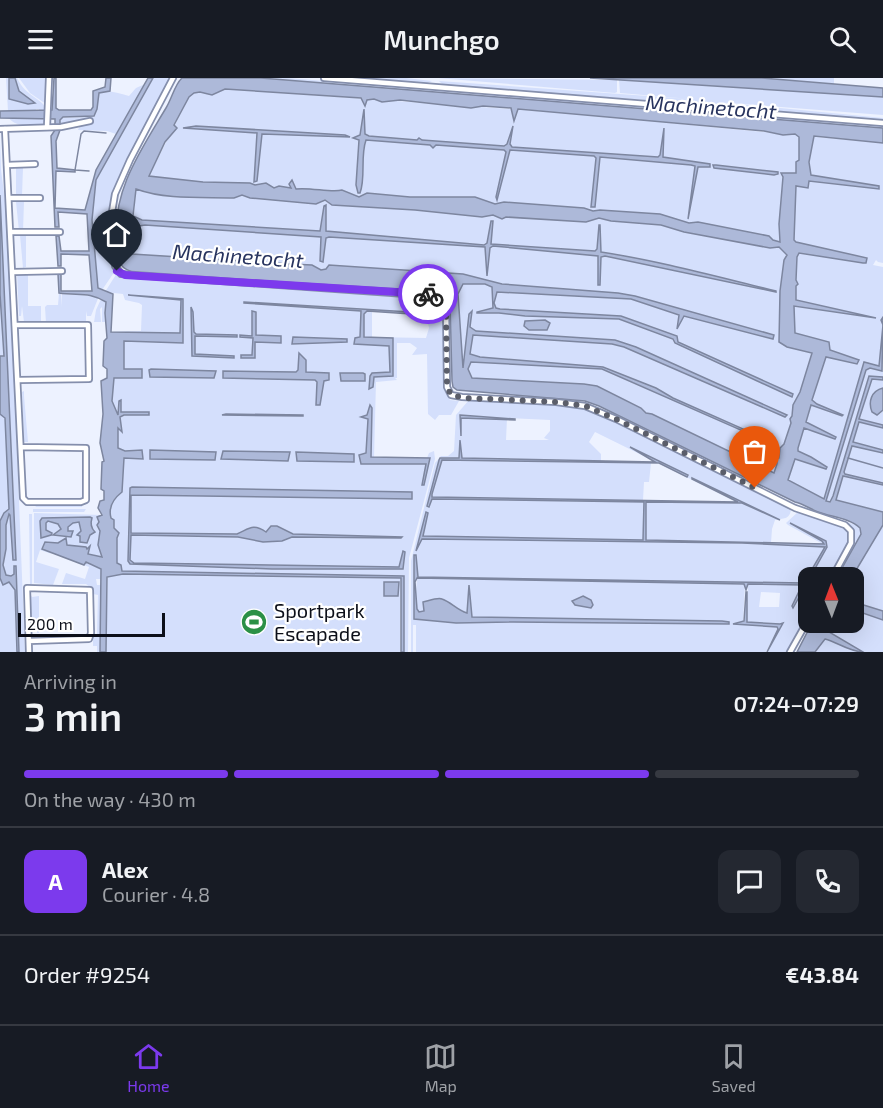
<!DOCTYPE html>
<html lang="en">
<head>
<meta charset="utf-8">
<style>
	body { margin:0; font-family:"Exo 2",sans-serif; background:#242831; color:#f1f3f6; height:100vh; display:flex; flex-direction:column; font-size:22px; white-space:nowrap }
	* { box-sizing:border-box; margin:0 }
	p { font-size:20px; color:#9ea1a6 }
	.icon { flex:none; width:33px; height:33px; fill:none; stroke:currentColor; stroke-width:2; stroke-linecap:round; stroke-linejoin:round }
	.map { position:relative; height:574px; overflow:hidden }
	.sheet { display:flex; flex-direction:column; background:#171b24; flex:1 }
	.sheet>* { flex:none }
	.needle { width:39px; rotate:359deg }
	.buttons { position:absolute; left:798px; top:489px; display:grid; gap:12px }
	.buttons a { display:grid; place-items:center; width:66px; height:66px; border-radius:12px; background:#171b24; box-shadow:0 6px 24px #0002; font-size:30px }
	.scale { position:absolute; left:18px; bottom:15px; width:147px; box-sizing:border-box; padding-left:6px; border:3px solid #0c0f19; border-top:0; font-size:16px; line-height:21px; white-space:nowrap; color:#0c0f19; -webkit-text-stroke:4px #fff; paint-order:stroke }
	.pin { position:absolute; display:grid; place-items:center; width:51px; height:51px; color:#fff; margin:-62px -26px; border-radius:50% 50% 50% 0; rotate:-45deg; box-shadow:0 0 6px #0007 }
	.pin .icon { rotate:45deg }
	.courier { position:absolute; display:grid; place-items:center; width:60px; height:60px; margin:-30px; border:4px solid #7c3aed; border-radius:50%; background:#fff; color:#222; box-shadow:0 2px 8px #0007 }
	.overview em { font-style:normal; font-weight:600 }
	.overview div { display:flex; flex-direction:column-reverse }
	.overview { display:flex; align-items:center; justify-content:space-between; height:102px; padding:0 24px }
	h1 { font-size:39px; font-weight:600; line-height:45px }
	.bar { display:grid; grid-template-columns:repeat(4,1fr); gap:9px 6px; align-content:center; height:72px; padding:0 24px }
	.bar i { height:8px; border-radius:4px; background:#363941 }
	.bar .active { background:#7c3aed }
	.bar p { grid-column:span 4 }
	.line { display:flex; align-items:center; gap:15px; padding:0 24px; border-top:2px solid #363941 }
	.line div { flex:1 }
	.round { display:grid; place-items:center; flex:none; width:63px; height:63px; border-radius:12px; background:#242831 }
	header { display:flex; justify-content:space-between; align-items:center; height:78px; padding:0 24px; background:#171b24; font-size:27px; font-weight:600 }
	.tabs { display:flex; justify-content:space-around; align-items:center; height:84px; border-top:2px solid #363941; background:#171b24; font-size:16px; color:#9ea1a6 }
	.tabs a { display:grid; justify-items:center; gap:3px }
	.tabs .active { color:#7c3aed }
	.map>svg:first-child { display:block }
</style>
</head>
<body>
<header><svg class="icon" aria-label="menu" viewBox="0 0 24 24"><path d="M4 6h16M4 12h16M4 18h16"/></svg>Munchgo<svg class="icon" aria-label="search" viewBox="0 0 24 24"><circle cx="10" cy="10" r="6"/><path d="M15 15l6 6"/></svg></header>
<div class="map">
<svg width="883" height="574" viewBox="0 0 883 574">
	<rect width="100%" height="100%" fill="#edf2ff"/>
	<g fill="#d4dffc" fill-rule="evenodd">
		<path d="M6,0H9L10,18L34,25L19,13L15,0H17C26,19 41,19 47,32L39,33V31H36L35,33H8Z"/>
		<path d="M19,0H47L46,26L30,15Z"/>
		<path d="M153,0H172L122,92L112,115L108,141L109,169L115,193L102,212L98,211L92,142L96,102Z"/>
		<path d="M260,0H287L883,47V50Z"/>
		<path d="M357,0H406L432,3L425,6Z"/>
		<path d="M438,0L617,2V14L615,15Z"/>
		<path d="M762,0H834V6Z"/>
		<path d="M619,2L883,19V37L719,24L883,40V43L726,28L443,7L439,3L690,21L620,15Z"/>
		<path d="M145,6L116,56L107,53L78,52L81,45H60L61,40L87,39L97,31L99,14C109,12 118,15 129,18L136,10Z"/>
		<path d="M225,11L596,37L700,48L883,65V185L878,184L876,182L873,187L883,189V247L879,288L864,285L826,420L824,422L788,402L740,381L652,336L646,335L641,330L584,306L472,300L468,291L462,290L458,216L463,206L327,191L321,192L244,184L131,176L136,111L149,98L189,19L194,15Z"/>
		<path d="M8,39H47L42,47C28,47 16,50 8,39Z"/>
		<path d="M0,63L1,92L8,146L25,574H0Z"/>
		<path d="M16,90H23L22,117H16Z"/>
		<path d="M16,124H24L23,153H19Z"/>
		<path d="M20,157L26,158V189L23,190Z"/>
		<path d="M17,195H28V228H41V245L24,244L22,228L21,238H19Z"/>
		<path d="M117,195L125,200L422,217C434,220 440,222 444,234V312L450,322L459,323L451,337H439L435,342L428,336L427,276L412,277L417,270L410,265H397V300H395L397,302L376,304L374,380H427L429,375L434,373L435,381L409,480L408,574H402L400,499V574H106L113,254L141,253L142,227L139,225L125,222L123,216L105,214ZM364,232L426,235L429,250L426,260L372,259V234H366Z"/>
		<path d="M404,211L432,213L448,217C452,227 453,243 448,253C446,208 441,220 404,211Z"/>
		<path d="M59,215H61L62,229V216L99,218L91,238H87L86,233V244L46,245L45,229L47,227H58Z"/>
		<path d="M101,221L106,224L105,244H102V229L100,231L101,244H94L96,232Z"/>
		<path d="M883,285V310L878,312L880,336L883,332V347L860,341L859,344L883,350V372L854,365L852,367L883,375V405L845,396L843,398L883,407V434L836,422L828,424L826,423L866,292L870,290L882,293Z"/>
		<path d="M24,313V318L28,364H24L22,314Z"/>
		<path d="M478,321L578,328L597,335L682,375L791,431C790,442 783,440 775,442L772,451L771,465L645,462L646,423L739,425L595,354L589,364L601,376V383L651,385L649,404H644L643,422H600L644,424L643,462H590L772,466L821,465L788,447L786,445L799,433L847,450C856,464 837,487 830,499L808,500V538L788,574H767L783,545L780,546L746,544L748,506L803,507L804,505L417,499L416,478H414V540L417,500L745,506L743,546L769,547L778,550L766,574H416V547H413V574H411V483L435,385L441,378H448L454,373L456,337L469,322ZM507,340L550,342V353L544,360L549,362H506ZM761,514L780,515L779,529H759Z"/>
		<path d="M34,426H82V429H36Z"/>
		<path d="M33,431H86L84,434H33Z"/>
		<path d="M34,435L102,437L98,467L102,479L88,476L90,469L87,472L85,469L67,467L65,460L58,465L48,464L49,474L52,476L40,472L36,484L59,491L53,507L34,505ZM90,439L92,452L87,465L80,464L81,448L79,444L73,445L68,448V453H72L54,456L61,452L58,446L48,443L46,445V453L42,440Z"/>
		<path d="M29,436H32V506H30Z"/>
		<path d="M826,437L859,448L861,456L853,471L850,472L853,462L852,451L826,439Z"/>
		<path d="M881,447H883V533L854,524V500H852L874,462Z"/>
		<path d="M86,484L101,491V501H96L97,507H101L100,574H97V568H93V556H97L98,517L93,516V511L86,506H62L66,495L85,501L89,489L84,487Z"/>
		<path d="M30,516L32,519L39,518V555H37L36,549L32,548Z"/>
		<path d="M854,532L883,542V574H863L828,554L833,545L854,544Z"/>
		<path d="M824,561L835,564L857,574H815Z"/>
	</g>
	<g fill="#adb9d9" stroke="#7d869f" stroke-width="1.5" fill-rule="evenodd">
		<path d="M9,0H15L19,13L35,25L28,26L9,21Z"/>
		<path d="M54,0H56V30L59,32H91L93,29V13L105,9L106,0H111L110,13L99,15L97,31L94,38L63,39L60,42V52L56,63L57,90L75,92V94L56,93L55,130L85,132L96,92L148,0H153L96,102L92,142L98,210L113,216L111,254L180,255L181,222L128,217L183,221V265L124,263V291H142V300H114L112,323L118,337L119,323L121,322V334H149V337H124L120,339L122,354L118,350V370L125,373L142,372L143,381L124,380L122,414C113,421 108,429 111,440L114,442V450L119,455L117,460V485L121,487L122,493L404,498V574H401V500L123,496L107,499L106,574H100L101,491L86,484L84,487L42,471L45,464L58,465L66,460L67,467L86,469L87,471L90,468L88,476L102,479L98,467L100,453L97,447L99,444L97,439L102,437L98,430L100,423L104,422V413L101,411L102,384L104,383L100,365L103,336L101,303L107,300V291L103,288L104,263L107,260L105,235L106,224C88,213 79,218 59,215L58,196H61V213H92L89,177L61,176V188H58L56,158H59L61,173H89L87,136L58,134L59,149H55L51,58L55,52V41L0,40V33L52,32Z"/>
		<path d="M182,0H261L883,50V65L814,58L809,84L811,97L879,108V111L809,103L808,110L796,108L794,162L796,164L867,180L866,185H863L799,175L797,179L796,202L798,206L796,208V222L876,240L794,228L795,255L829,264L830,272L859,282L857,286L826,279L812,322L817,326L843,337L842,338L811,327L806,344L836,359L835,361L804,350L798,370V373L811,379L827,389L826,391L795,381L788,402L824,421L864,284L879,288L883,247L881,242L883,239L882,293L870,290L866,292L826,423L830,424L833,418L869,298L883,299V302L872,301L859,341L883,347V350L859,344L853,364L883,372V375L852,368L844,394L845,396L883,405V407L843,398L836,422L883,434V447L852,499H837L861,456L860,450C850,440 831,439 818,434C810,431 804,426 795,424L599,328L585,323L457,312L453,309L452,303L450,224L448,217L432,213L137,195C117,191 119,183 117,165C111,114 141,72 166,30C172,20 175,6 182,0ZM225,11L361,20L365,28L367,22L374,21L382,24L400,22L471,30L483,28L511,30L514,43L518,31L764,53L783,57L795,56L799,59V82L796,84V95H781L783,99L779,146L780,164L773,162L769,158L698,144L689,145L660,136L600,132L593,133L584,130L504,124L495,126L475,119H410L367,115L359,119L342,112C332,115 310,109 296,111L292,102L289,106L291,110L279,108L274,110L266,105L255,107L250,105L203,104L149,98L165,64L177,50L174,47L189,19L194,15L200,14L212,17ZM136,111C166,122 202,119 234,120L242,117L250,120L316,126L325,122L332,127L415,132L482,139L493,137L502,141L506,139L586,144L599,140L611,143L661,147L684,154L770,170L779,169L787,177L784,182L780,213L779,264L787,269L812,275L800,314L793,327L792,338L790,341L791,345L784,366L780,370L779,380H777V386L774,395L745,381H740L739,378L652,336L646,335L641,330L597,308L584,306L472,300L468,291L471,284L602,291L777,368V366L673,320L656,310L603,289L480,279L470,276L473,257L612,266L624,269L785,339L787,337L636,269L615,262L476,253L470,249L472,233L469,236L463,290L458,216L463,206H485L492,209L493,230L477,234V235H499L525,238L619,241L673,261L675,265L792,319L793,316L678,264L677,258L621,238L500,231L496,230L494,225L497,214L631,221L679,237L677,251L684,238L773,261L774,257L635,218L618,215L502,206L463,196L329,187L326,191L321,192L312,187L290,186L132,176L133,149L145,147L321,159L320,183L323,184L326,160L329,159L485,169L487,198L490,170L493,168L598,178V207H600L601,179L605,178L776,214V213C718,199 660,183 601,174L600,147H599L597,171L595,173L491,166L493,143H491L487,165L484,167L326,153V127L324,128L320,153L142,142L133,138Z"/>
		<path d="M590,0H762L883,10V19Z"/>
		<path d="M364,31L365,56L369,58L417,62L419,60L422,62L504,68L507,66L513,48L510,66L512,69L658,79L660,77L664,50L663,79L710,86V89H698L688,141L695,88L691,87L600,79L595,129H591L596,80L594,78L510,72L497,122L496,119L506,74L504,72L436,67L433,70L430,67L366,62C360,79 366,99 360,115H358L356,107L359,62L353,60L360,57Z"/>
		<path d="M196,48L345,57L350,59L262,56L257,103L254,104L257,55L183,50Z"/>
		<path d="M713,87H716L778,94V96L774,97L714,90Z"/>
		<path d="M0,117L16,482H13L10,437L9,436L6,447V471L3,487L6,497L11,498L14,496V488H16L19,574H17L15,512L9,504L3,507L0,500V443L4,435L9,431L5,340L0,336V278H4L0,216Z"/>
		<path d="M244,224L426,235L428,244L426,237L367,233L364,236V259L393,260V298L374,299L373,309L369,311L370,298L372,295L390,294L389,268L354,266L355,260L360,259L361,233L244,225Z"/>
		<path d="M191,229L193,234L194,254L196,256L237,257V259L195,258V276L234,278V280L192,278Z"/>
		<path d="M252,233L256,234V257L281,258V265L255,264V280H241V277H252L253,260L240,259V257L252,258Z"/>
		<path d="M545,242L550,245L547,252H529L524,248L525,243Z"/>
		<path d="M293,259L347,261V264L292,266Z"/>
		<path d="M299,275L306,282V294L329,295V302L324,303L320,327H316L317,304L315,302L223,300V293L296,294L298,292Z"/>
		<path d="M151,291L216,293L214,300L150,299L149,292Z"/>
		<path d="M340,295H363L365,296V303H341Z"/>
		<path d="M883,310V332L877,337L872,334C868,324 871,313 883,310Z"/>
		<path d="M370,327L372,330L371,379L430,380L424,407H422L426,386H361L359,377L366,375L368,341L361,339L367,337Z"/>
		<path d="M226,336L303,337V338L222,337Z"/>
		<path d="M460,337L515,341V342L461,340V358Z"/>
		<path d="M460,362L462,380L655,384L630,369L688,397L687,399L659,385L442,382L432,416V419L738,424L692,401V400L780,442L742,425L646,424V462L824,466L822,463L790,445L826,463L827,469L793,530L792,528L802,507L748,506L746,512L744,506L417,500L415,504L417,531L419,534L424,533L423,524C428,523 438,519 442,521C451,524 457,532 467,535L469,507L472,539L722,543L729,544V546L513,544L456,545L414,541V477H416L418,499L804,505L825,469L742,465L422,461L416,473L426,434L428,435L423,458L643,462L644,424L432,421L429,429L427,428L439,382L440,380H459Z"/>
		<path d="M150,372L216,374L215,382L150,381Z"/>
		<path d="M223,373L290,374L288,383L221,381Z"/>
		<path d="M296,374L354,376V384L297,383Z"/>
		<path d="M132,409L412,414V421L131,417V455L237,456C249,451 253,445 266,454L271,448H277L293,456L402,459L401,460L292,459L282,463L263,464L238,459L131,457L130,482L134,485L399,489L403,473L405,474L403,491H272L130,486L128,483L130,410Z"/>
		<path d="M90,439L92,440C90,446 91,450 95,454L90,457L87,465L80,464V458L77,457L81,453L79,444L73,445L68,449V453H73L71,459L53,457L61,451L58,446L48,443L46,445V452L52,455L51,457L41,460L40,443L42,440Z"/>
		<path d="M384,504H399L398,518H384Z"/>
		<path d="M746,514H747V544L780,546L783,545L767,574L778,551L777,549L733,546L744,543Z"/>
		<path d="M583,518L591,522L593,527L591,530L575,527L572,523Z"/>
		<path d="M854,524L883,533V542L854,532Z"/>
		<path d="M812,545H833L829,554L863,574C850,574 837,564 825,561L815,574H797Z"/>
	</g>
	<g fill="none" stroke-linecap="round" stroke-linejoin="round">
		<g stroke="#7d869f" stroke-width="1.5">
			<path d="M89,93L75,92L81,56L84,53L106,55"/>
			<path d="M848,380L883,390"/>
		</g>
		<g stroke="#858fac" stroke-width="8">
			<g id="street">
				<path d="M173,0L130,82L115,116L112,134L111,162L115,188L121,196L434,218L443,224L446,231L447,309L451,317L462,319L556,324L585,328L616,341L795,430L845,447L851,453V465L832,500"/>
				<path d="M324,0L883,45"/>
				<path d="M47,49L49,0"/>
				<path d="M0,51L61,49L90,43"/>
				<path d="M5,51C12,174 18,297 23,420L27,424H81L86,422V370L21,369"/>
				<path d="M7,87L35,86"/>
				<path d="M9,120H40"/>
				<path d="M12,154H60"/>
				<path d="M14,194L62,193"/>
				<path d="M15,247H88L89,301L19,302"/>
				<path d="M29,563L89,561L91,555L90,512L27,510L29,574"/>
				<path d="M790,574L808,542"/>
			</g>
		</g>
		<use href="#street" stroke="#fff" stroke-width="4.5"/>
	</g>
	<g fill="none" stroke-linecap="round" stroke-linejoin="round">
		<path stroke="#5b5e6a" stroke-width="6" stroke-dasharray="0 10.8" d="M428,216L443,224L446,231L447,309L451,317L465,320L556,324L585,328L616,341L755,410"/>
		<path stroke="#7c3aed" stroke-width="8" d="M117,193L125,197L428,216"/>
	</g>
	<defs>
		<g id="stadium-disc" transform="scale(1.35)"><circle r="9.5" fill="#2b9046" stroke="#fff"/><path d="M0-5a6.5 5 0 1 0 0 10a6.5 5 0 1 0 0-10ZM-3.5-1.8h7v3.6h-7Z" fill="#fff"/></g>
	</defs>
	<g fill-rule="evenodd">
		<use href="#stadium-disc" x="254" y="544"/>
	</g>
	<g text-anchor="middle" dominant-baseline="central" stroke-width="4.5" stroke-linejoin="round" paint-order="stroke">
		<g font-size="20" fill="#0c0f19" stroke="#fff" text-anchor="start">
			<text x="274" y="532">Sportpark<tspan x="274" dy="23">Escapade</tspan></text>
		</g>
		<g font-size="21" font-style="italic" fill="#28345f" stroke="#fff">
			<text transform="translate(711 28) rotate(4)">Machinetocht</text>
			<text transform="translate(238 177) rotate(4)">Machinetocht</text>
		</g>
	</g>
</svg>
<div class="buttons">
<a><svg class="needle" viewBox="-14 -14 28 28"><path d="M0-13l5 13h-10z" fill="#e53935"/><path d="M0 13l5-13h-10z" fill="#9ea1a6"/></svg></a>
</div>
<div class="scale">200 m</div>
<div class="pin" style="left:755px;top:410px;background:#ea580c"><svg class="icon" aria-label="bag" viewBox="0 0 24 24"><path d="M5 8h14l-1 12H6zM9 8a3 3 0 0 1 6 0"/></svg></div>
<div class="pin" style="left:117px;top:193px;background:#1f2937"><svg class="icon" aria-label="home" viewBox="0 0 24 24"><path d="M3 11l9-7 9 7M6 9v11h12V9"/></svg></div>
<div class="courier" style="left:428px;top:216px"><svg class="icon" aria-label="bike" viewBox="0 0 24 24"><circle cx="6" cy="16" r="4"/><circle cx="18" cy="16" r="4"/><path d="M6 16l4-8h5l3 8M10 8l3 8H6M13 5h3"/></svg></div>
</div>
<section class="sheet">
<div class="overview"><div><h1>3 min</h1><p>Arriving in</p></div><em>07:24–07:29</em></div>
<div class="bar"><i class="active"></i><i class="active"></i><i class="active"></i><i></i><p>On the way · 430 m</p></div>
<div class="line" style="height:108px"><b class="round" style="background:#7c3aed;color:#fff">A</b><div><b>Alex</b><p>Courier · 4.8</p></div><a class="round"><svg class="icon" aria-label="chat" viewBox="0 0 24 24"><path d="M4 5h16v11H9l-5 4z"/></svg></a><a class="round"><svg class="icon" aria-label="phone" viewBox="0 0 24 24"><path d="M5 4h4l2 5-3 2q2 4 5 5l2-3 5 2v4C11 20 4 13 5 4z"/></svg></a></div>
<div class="line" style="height:78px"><div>Order #9254</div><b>€43.84</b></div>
</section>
<nav class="tabs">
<a class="active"><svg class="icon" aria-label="home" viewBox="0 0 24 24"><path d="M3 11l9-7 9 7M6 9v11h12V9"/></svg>Home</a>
<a><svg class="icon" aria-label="map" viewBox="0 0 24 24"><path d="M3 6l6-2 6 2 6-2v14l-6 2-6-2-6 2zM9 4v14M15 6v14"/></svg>Map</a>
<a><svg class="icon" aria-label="saved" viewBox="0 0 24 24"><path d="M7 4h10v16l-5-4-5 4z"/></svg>Saved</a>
</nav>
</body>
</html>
